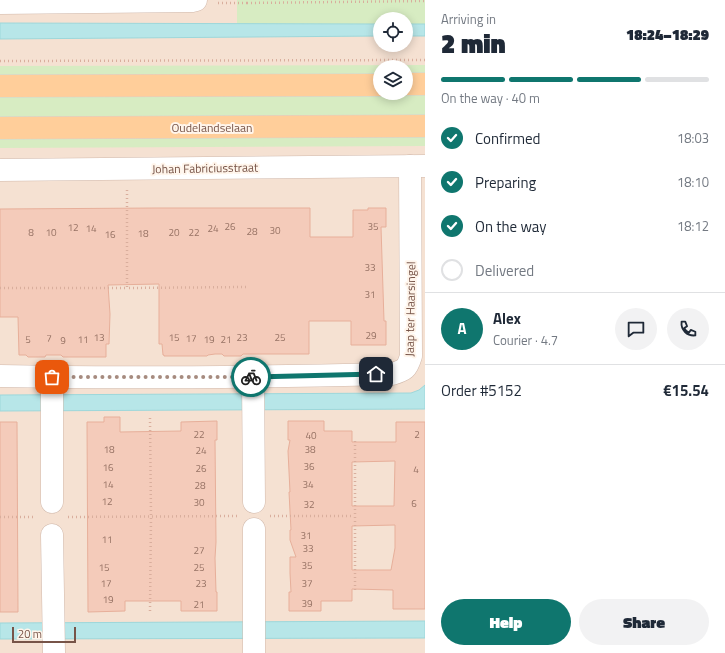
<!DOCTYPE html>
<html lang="en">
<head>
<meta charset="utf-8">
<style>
	body { margin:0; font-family:"Titillium Web",sans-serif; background:#f2f2f3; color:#1f2937; height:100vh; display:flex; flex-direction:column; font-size:15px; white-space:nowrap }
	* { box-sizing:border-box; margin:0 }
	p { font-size:13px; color:#747a83 }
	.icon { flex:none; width:22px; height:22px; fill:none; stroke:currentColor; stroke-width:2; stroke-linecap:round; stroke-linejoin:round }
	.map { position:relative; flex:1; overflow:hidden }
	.side { display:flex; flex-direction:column; background:#fff; width:300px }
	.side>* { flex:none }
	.controls { position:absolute; left:373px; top:12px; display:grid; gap:8px }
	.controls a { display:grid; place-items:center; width:40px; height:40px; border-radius:50%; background:#fff; box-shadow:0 2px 10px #0003; font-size:20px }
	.scale { position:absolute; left:12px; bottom:10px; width:64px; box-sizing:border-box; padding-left:4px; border:2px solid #775448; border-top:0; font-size:11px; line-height:14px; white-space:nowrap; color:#775448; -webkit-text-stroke:3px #fff5eb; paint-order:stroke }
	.pin { position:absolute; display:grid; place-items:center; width:34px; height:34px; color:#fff; margin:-17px; border-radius:8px; box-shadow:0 2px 6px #0006 }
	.courier { position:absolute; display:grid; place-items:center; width:40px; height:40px; margin:-20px; border:3px solid #0f766e; border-radius:50%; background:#fff; color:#222; box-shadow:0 1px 5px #0007 }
	.head em { font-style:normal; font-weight:800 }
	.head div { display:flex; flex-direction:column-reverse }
	.head { display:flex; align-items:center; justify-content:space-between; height:68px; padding:0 16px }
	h1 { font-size:26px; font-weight:800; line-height:30px }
	.bar { display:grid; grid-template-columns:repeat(4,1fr); gap:6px 4px; align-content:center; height:48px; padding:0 16px }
	.bar i { height:5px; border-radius:3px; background:#e0e1e3 }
	.bar .active { background:#0f766e }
	.bar p { grid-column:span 4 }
	.line { display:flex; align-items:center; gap:10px; padding:0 16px; border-top:1px solid #e0e1e3 }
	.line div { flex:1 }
	.round { display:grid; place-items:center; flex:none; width:42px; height:42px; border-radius:21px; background:#f2f2f3 }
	ol { padding:0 16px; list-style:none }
	li { display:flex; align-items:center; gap:12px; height:44px }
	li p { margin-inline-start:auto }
	li .icon { padding:4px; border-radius:50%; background:#0f766e; color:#fff; stroke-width:4 }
	li:last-child { color:#747a83 }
	li i { width:22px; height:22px; border:2px solid #e0e1e3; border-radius:50% }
	.primary-button { display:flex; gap:8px; margin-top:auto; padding:8px 16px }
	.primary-button a { flex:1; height:46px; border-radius:24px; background:#0f766e; color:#fff; font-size:16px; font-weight:800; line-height:46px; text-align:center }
	.primary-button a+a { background:#f2f2f3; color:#1f2937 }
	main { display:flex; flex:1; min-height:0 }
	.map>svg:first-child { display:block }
</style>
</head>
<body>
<main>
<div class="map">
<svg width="425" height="653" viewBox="0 0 425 653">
	<rect width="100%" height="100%" fill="#fdf1e4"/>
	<path fill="#f5e1d2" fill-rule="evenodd" d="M0,0H425V653H0ZM380,19H406V45H380ZM380,67H406V93H380Z"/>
	<g fill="#d7ecc2">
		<path d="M237,0H425V24H406V19H380V24H237Z"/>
		<path d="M425,65V78L406,79V67H380V79L0,81V66Z"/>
		<path d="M425,91V121L0,122V92L406,93Z"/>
		<path d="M425,133V146L0,148V134Z"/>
	</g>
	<g fill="#b7e6e8" stroke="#9dd7da">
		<path d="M0,23L380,24V36L0,39Z"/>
		<rect x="406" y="24" width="19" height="12"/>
		<path d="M425,385V409L0,411V395L411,393L419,390Z"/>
		<path d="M425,621V638L0,639V623Z"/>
	</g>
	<g fill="#f4cbba" stroke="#e7af9a" fill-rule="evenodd">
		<path d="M155,208H310V237H353V210H368V208H386V227H381L384,321H386V345H351V321H309V354H243L241,356H224L222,354H215L208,355L207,356H164V355H163L162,344H159V284L108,285L110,314L109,344H106V357H63L61,355H46L45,357H28L26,355H19L18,317H0V209Z"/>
		<path d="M104,417H120V432L181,431V422L217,421V440H215L216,542L215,558L216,592H217V611H181V601H125V611L88,612L87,422H104Z"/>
		<path d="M288,421H324V431H352V442H396V422H425V609H393V590L352,589V601H321V611H289V592H291L290,573V557H296L290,540V530H291L289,492H290L288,451L290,440H288ZM395,461L394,506H352V462ZM395,525V548L391,570H352V526Z"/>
		<path d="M0,422H17L18,612H0Z"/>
	</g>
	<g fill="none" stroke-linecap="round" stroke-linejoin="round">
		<g stroke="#d1b9ac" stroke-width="23">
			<g id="minor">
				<path d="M0,3L192,1L196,0"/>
				<path d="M0,170L424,166"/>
				<path d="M0,376C131,379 261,377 392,374C405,370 407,369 411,356L410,166"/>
				<path d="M52,377V502"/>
				<path d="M253,377L254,502"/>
				<path d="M254,529V653"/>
				<path d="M52,535L54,653"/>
			</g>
		</g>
		<g stroke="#d9cfcc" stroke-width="23">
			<g id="major">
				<path d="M406,84H425"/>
				<path d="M0,86L380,85"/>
				<path d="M0,128L425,126"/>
			</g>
		</g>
		<g stroke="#d9ae9d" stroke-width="2.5" stroke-dasharray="1 3" stroke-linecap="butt">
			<path d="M218,3H247V0"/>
			<path d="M247,3L425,1"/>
			<path d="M0,61L425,60"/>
			<path d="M127,190V288L247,287"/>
			<path d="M0,288H127"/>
			<path d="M150,418L151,517L150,611"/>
			<path d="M355,441V592"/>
			<path d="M270,516H354"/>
			<path d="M0,517H35"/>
			<path d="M68,517L237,516"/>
		</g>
		<use href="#minor" stroke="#fff" stroke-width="22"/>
		<use href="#major" stroke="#ffce9a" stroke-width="22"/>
	</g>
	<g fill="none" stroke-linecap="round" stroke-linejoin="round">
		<path stroke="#a68b7f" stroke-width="4" stroke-dasharray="0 7.2" d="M52,377H251"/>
		<path stroke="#0f766e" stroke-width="5" d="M251,377L376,374"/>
	</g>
	<g text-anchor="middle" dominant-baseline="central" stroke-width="4" stroke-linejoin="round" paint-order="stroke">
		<g font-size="10" fill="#967264">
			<text x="230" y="226">26</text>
			<text x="373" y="226">35</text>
			<text x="73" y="227">12</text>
			<text x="91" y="228">14</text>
			<text x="213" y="228">24</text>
			<text x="275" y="230">30</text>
			<text x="252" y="231">28</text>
			<text x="31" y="232">8</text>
			<text x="51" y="232">10</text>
			<text x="174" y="232">20</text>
			<text x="194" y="232">22</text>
			<text x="143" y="233">18</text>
			<text x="110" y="234">16</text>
			<text x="370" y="267">33</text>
			<text x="370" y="294">31</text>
			<text x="371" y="335">29</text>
			<text x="99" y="337">13</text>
			<text x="174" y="337">15</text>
			<text x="242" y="337">23</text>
			<text x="280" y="337">25</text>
			<text x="49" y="338">7</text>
			<text x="191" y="338">17</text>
			<text x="28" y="339">5</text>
			<text x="83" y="339">11</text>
			<text x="209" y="339">19</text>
			<text x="226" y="339">21</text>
			<text x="63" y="340">9</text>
			<text x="199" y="434">22</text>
			<text x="417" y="434">2</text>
			<text x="311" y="435">40</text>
			<text x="109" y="449">18</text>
			<text x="310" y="449">38</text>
			<text x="201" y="450">24</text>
			<text x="309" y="466">36</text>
			<text x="108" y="467">16</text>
			<text x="201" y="468">26</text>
			<text x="416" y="469">4</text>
			<text x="108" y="484">14</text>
			<text x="308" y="484">34</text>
			<text x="200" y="485">28</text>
			<text x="107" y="501">12</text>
			<text x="199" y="502">30</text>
			<text x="414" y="503">6</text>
			<text x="309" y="504">32</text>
			<text x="306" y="535">31</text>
			<text x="107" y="539">11</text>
			<text x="308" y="548">33</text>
			<text x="199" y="550">27</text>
			<text x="307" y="565">35</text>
			<text x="104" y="567">15</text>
			<text x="199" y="567">25</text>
			<text x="106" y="583">17</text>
			<text x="201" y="583">23</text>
			<text x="307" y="583">37</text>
			<text x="108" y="599">19</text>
			<text x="307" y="603">39</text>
			<text x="199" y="604">21</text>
		</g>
		<g font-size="12" fill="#775448" stroke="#fff5eb">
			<text x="212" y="127">Oudelandselaan</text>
			<text transform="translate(205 168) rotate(-1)">Johan Fabriciusstraat</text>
			<text transform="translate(410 309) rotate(-89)">Jaap ter Haarsingel</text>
		</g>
	</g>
</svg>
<div class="controls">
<a><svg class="icon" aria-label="locate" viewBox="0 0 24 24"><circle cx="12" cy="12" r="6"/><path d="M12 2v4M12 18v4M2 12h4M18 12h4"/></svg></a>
<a><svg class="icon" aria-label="layers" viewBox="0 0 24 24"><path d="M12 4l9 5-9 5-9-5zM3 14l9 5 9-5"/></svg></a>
</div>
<div class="scale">20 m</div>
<div class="pin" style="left:52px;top:377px;background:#ea580c"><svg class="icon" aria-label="bag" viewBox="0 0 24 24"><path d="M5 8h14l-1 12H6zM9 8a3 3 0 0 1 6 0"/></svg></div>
<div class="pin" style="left:376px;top:374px;background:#1f2937"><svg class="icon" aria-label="home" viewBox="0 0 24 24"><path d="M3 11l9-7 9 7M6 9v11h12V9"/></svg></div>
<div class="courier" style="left:251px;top:377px"><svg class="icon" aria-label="bike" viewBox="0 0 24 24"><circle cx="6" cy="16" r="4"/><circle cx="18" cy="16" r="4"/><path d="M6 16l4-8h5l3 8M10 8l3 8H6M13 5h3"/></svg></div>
</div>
<section class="side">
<div class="head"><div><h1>2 min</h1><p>Arriving in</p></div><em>18:24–18:29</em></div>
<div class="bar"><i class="active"></i><i class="active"></i><i class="active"></i><i></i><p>On the way · 40 m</p></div>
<ol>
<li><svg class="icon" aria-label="check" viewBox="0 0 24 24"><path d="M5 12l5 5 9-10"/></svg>Confirmed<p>18:03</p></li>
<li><svg class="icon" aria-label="check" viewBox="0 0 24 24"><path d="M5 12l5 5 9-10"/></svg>Preparing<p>18:10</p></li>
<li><svg class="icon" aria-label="check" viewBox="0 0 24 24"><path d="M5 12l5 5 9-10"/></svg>On the way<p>18:12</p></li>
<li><i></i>Delivered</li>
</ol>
<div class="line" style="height:72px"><b class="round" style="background:#0f766e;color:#fff">A</b><div><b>Alex</b><p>Courier · 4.7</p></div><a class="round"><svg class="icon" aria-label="chat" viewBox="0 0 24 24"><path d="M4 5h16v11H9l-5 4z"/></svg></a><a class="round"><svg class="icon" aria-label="phone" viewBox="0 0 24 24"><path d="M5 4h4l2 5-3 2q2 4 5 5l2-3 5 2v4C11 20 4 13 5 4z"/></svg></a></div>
<div class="line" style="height:52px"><div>Order #5152</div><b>€15.54</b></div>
<div class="primary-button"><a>Help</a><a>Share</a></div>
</section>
</main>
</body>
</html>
